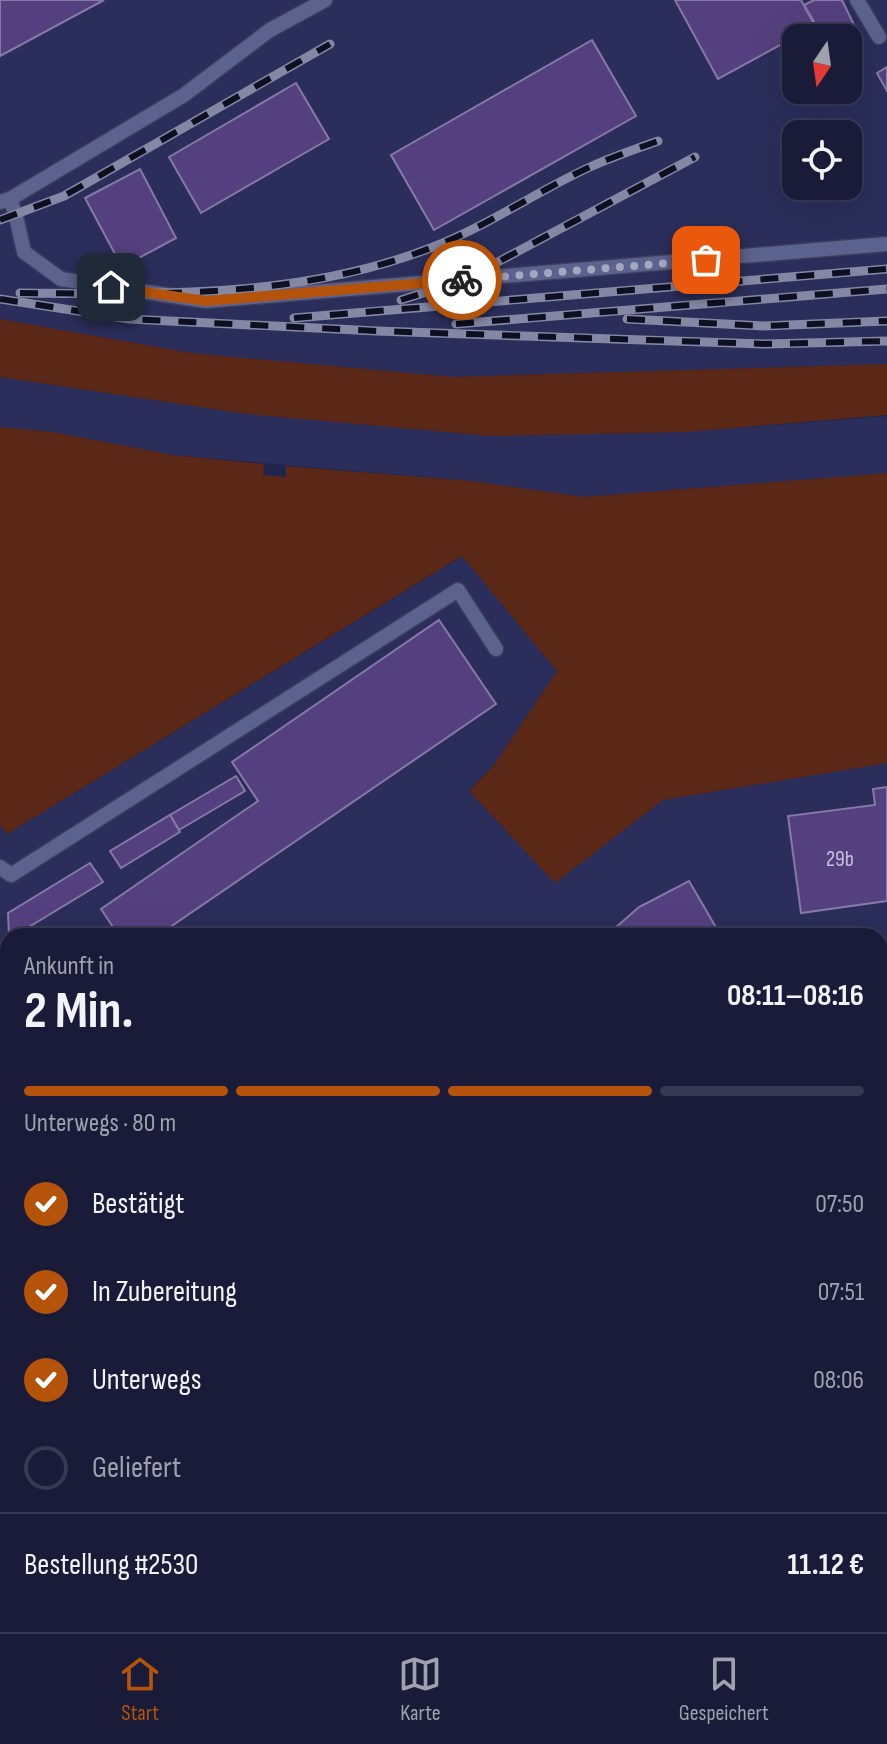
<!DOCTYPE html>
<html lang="de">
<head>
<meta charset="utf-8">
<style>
	body { margin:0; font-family:"Sofia Sans Condensed",sans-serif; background:#262843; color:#f1f3f6; height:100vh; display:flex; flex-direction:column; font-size:30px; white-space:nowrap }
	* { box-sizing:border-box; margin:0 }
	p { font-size:26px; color:#9fa1ae }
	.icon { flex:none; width:44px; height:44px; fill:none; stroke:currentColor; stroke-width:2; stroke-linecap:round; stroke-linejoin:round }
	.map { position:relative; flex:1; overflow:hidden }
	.details { position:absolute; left:0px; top:928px; width:888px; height:704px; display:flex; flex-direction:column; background:#191b38; border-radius:24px 24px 0 0; box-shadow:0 8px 32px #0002,0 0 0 2px #373953 }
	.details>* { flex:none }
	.needle { width:52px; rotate:193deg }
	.buttons { position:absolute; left:782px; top:24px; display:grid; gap:16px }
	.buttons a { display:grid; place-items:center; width:80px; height:80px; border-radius:16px; background:#191b38; box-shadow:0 8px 32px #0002,0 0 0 2px #373953; font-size:40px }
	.pin { position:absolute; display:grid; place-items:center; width:68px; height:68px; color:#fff; margin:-34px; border-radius:16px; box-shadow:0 4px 12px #0006 }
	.courier { position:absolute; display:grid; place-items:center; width:80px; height:80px; margin:-40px; border:6px solid #b45309; border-radius:50%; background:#fff; color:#222; box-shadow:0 2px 10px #0007 }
	.overview em { font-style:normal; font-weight:700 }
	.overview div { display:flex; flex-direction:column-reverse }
	.overview { display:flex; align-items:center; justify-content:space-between; height:136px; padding:0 24px }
	h1 { font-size:52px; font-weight:700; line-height:60px }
	.bar { display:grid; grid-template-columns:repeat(4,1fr); gap:12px 8px; align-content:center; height:96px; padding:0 24px }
	.bar i { height:10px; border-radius:6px; background:#373953 }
	.bar .current { background:#b45309 }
	.bar p { grid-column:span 4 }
	.line { display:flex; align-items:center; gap:20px; padding:0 24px; border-top:2px solid #373953 }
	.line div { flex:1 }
	ol { padding:0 24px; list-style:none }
	li { display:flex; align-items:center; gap:24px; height:88px }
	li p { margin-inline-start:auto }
	li .icon { padding:8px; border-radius:50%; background:#b45309; color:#fff; stroke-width:4 }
	li:last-child { color:#9fa1ae }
	li i { width:44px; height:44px; border:4px solid #373953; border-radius:50% }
	.tabs { display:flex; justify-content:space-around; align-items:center; height:112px; border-top:2px solid #373953; background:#191b38; font-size:22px; color:#9fa1ae }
	.tabs a { display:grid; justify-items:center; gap:4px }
	.tabs .current { color:#b45309 }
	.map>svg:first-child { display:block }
</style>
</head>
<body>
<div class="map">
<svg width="887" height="1632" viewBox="0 0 887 1632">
	<rect width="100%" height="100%" fill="#21244b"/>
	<g fill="#2b2e5a" fill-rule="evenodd">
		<path d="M0,0H887V364L453,377L191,353L0,319ZM796,38H848V90H796ZM796,134H848V186H796Z"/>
		<path d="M0,377L247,414L491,436L686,432L887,416V473L584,497L471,481L172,455L53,432L0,427Z"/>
		<path d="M463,556L557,671L494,765L469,791L555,882L663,800L887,763V1069L880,1070V936H8V1593L0,1584V825L7,834Z"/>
		<path d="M887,1270V1632H45L37,1624H880V1271Z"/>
	</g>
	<g fill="#5b2717">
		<path d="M0,319L191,353L453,377L887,364V415L686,432L491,436L247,414L0,377Z"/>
		<path d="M0,427L53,432L172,455L264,464L263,475L286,477V466L471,481L584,497L887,473V763L663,800L555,883L469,791L494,765L557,671L462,556L7,834L0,825Z"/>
		<path d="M887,1069V1270L880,1271V1070Z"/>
		<path d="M0,1585L8,1593V1624H37L45,1632H0Z"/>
	</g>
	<g fill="#54407e" stroke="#8679a7" stroke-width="2">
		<path d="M0,0H104L0,56Z"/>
		<path d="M675,0H801L815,26L718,79Z"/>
		<path d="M814,0H842L856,29L840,38H824L804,5Z"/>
		<path d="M592,40L636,116L434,230L391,155Z"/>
		<path d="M887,67V91L877,73Z"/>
		<path d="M296,83L329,139L201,213L169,157Z"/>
		<path d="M140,169L176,238L122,267L85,198Z"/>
		<path d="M439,620L496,704L157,936H119L101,909L258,801L232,762Z"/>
		<path d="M236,776L245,791L179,830L170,815Z"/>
		<path d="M887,787V901L801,913L788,816L875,805L873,789Z"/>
		<path d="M170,815L180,832L121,868L110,851Z"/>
		<path d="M90,863L103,882L14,936H9L8,913Z"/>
		<path d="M689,881L721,936H606L639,907Z"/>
		<path d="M2,963L8,970V1146L0,1138Z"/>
		<path d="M0,1138L8,1146L0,1157Z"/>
		<path d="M0,1171L8,1179V1374L0,1365Z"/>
		<path d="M887,1530V1632H619L618,1624H880V1531Z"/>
	</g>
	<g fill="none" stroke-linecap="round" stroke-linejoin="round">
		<g stroke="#3d3d5d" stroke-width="17">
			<g id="lane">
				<path d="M857,0L879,37"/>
				<path d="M10,199L16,216L24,252L61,279L206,301L887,244"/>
				<path d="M0,202L10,199L184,95L270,30L325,0"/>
				<path d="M0,867L11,875L458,590L496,649"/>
				<path d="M0,1436L8,1447"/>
				<path d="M0,1554L8,1563"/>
				<path d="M67,1624L75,1632"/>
				<path d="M129,1624L138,1632"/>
				<path d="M368,1624L369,1632"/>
			</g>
		</g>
		<g stroke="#3d3d5d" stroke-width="27">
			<path id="street" d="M880,1046L887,1045"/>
		</g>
		<use href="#lane" stroke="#5c628e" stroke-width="14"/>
		<use href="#street" stroke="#5c628e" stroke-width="24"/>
		<g stroke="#8588a4" stroke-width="9">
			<g id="rail">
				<path d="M0,220L64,196L330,44"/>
				<path d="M20,293C160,294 301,299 433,247C488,226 537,191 590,167C612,157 636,149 658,141"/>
				<path d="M0,299L129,319L377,331L766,344L887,341"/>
				<path d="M401,300L464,280L695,157"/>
				<path d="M294,318L887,269"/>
				<path d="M627,319L764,326L887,321"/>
				<path d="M456,324L887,289"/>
			</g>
		</g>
		<use href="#rail" stroke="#0e1021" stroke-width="6" stroke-dasharray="18" stroke-linecap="butt"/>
	</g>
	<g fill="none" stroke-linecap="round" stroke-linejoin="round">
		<path stroke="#a4a7bf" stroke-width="8" stroke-dasharray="0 14.4" d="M462,280L706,260"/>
		<path stroke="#b45309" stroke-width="10" d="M111,287L206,301L462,280"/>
	</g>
	<g text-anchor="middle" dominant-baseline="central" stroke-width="8" stroke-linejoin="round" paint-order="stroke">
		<g font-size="22" fill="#c5c2de">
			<text x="840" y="859">29b</text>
		</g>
	</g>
</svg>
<div class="buttons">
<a><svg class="needle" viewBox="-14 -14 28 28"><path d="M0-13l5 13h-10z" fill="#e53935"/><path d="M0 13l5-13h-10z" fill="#9fa1ae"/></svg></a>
<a><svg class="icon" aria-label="locate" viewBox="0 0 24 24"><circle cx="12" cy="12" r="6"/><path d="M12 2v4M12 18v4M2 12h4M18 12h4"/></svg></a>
</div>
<div class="pin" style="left:706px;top:260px;background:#ea580c"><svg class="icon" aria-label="bag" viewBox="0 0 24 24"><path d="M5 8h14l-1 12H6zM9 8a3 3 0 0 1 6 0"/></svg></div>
<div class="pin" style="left:111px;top:287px;background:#1f2937"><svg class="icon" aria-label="home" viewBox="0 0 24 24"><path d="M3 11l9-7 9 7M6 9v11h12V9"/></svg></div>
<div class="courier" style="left:462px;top:280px"><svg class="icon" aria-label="bike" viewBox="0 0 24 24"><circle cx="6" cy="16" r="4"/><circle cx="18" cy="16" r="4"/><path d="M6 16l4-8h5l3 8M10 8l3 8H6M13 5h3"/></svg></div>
<section class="details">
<div class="overview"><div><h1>2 Min.</h1><p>Ankunft in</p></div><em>08:11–08:16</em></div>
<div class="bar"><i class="current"></i><i class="current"></i><i class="current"></i><i></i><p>Unterwegs · 80 m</p></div>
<ol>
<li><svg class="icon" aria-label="check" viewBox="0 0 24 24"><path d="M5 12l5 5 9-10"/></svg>Bestätigt<p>07:50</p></li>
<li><svg class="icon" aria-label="check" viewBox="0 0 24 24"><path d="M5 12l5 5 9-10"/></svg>In Zubereitung<p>07:51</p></li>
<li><svg class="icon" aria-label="check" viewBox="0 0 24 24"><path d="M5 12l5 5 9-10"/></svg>Unterwegs<p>08:06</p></li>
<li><i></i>Geliefert</li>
</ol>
<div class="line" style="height:104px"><div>Bestellung #2530</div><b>11.12 €</b></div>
</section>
</div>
<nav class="tabs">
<a class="current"><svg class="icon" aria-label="home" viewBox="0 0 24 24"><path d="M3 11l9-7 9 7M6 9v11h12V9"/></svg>Start</a>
<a><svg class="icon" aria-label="map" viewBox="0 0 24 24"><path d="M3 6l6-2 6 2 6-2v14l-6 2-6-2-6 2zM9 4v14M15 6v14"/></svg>Karte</a>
<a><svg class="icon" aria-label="saved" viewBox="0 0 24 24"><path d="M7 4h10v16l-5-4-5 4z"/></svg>Gespeichert</a>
</nav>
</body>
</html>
